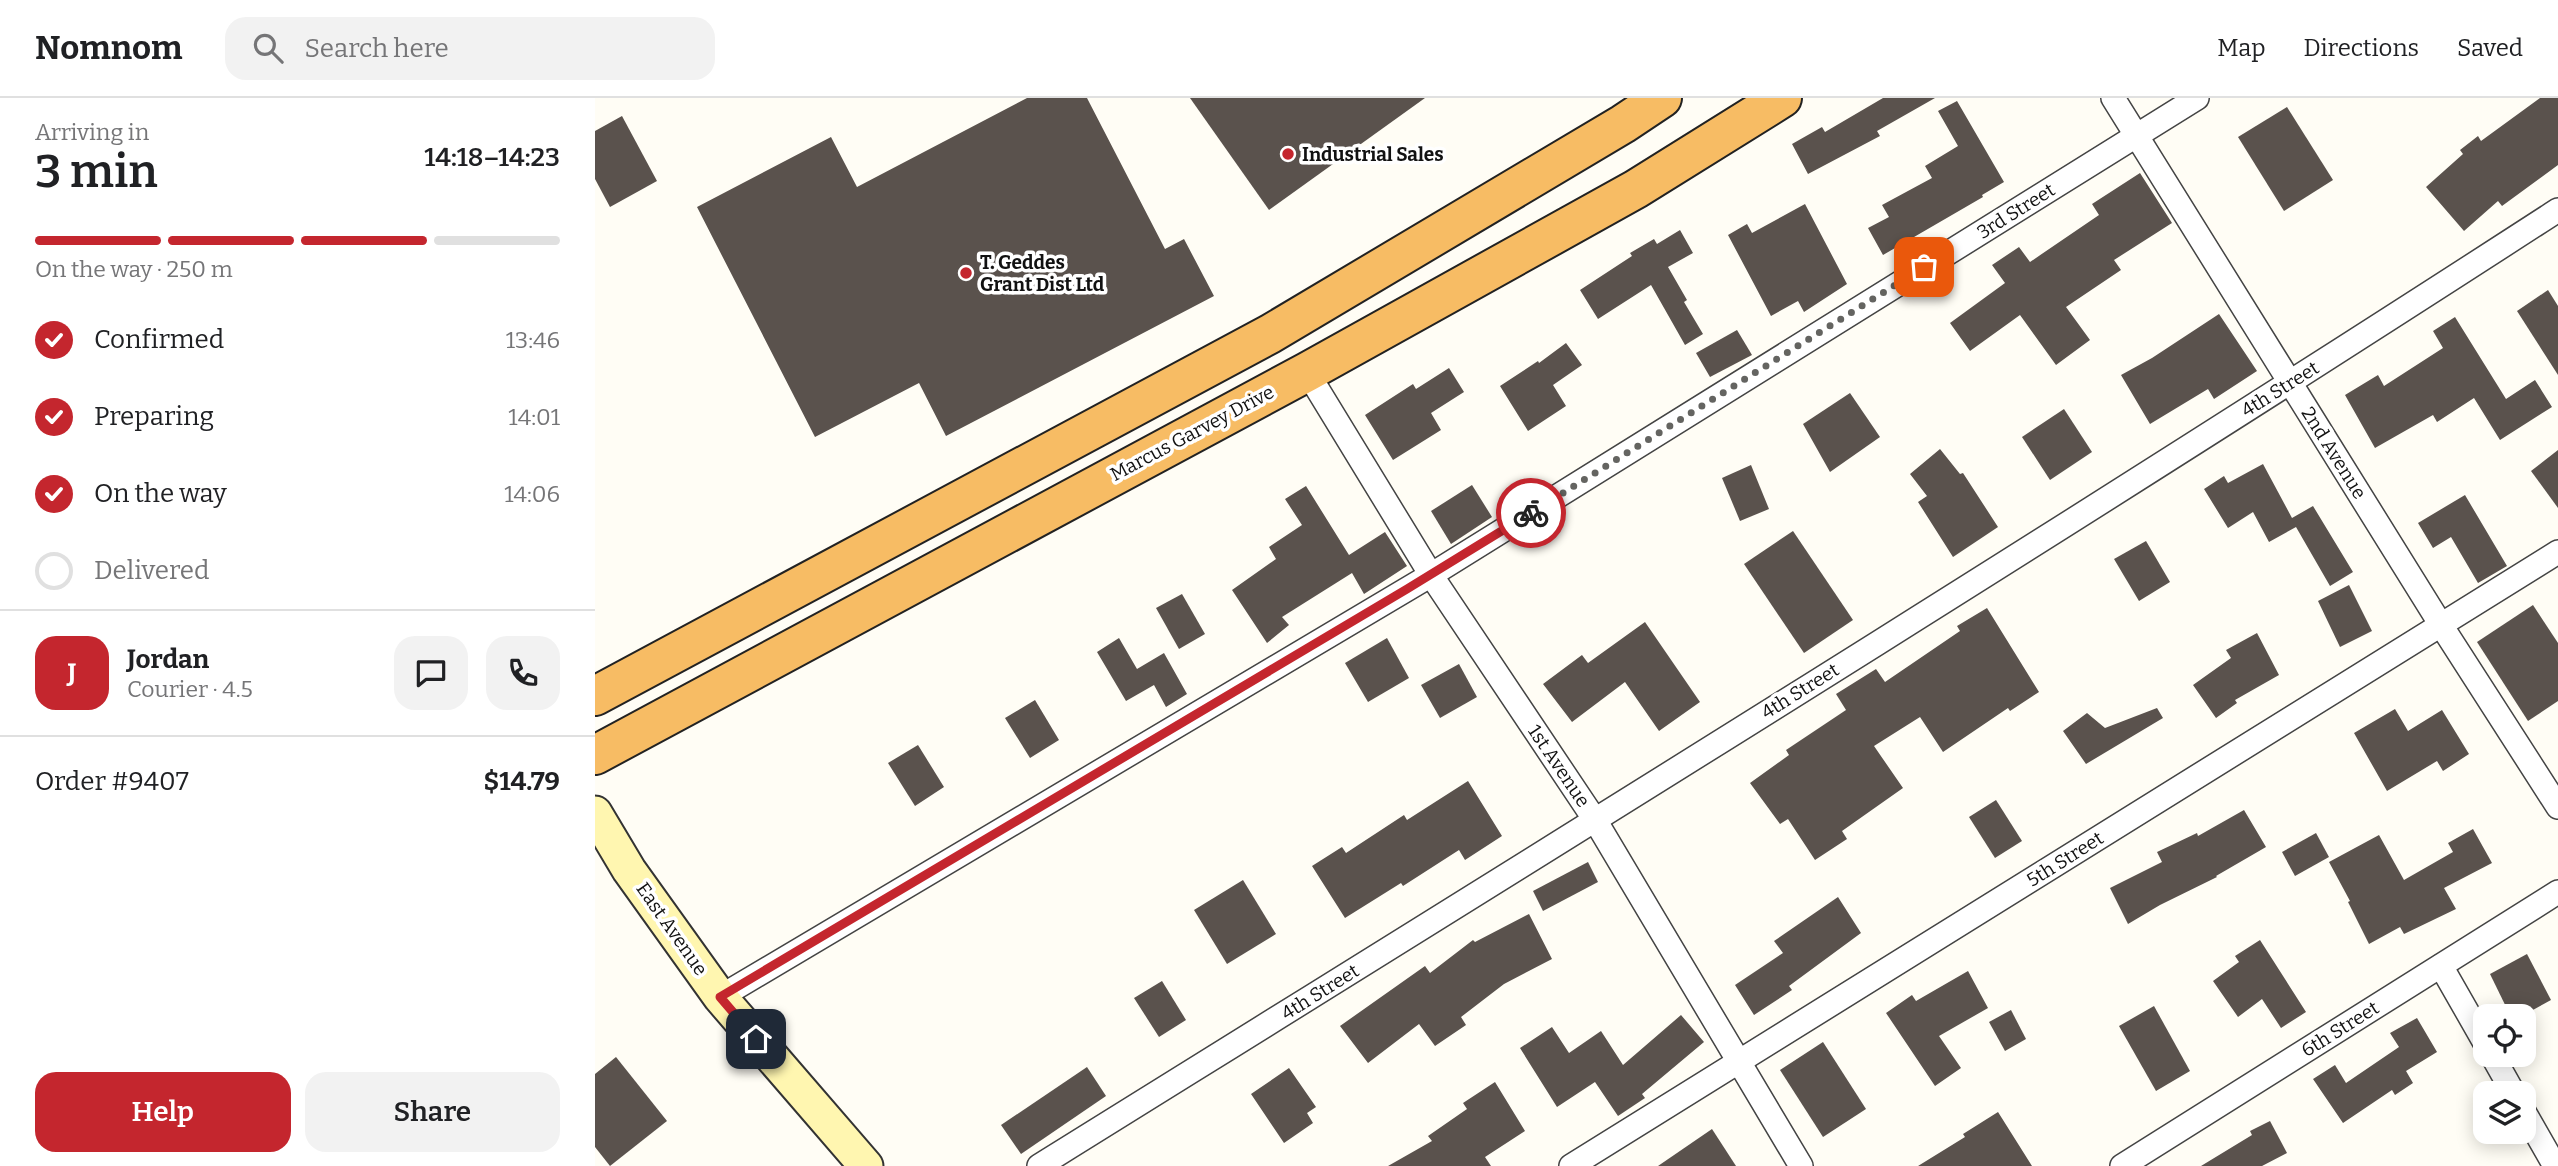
<!DOCTYPE html>
<html lang="en">
<head>
<meta charset="utf-8">
<style>
	body { margin:0; font-family:Bitter,serif; background:#f2f2f2; color:#202124; height:100vh; display:flex; flex-direction:column; font-size:26px; white-space:nowrap }
	* { box-sizing:border-box; margin:0 }
	p { font-size:23px; color:#757577 }
	.icon { flex:none; width:38px; height:38px; fill:none; stroke:currentColor; stroke-width:2; stroke-linecap:round; stroke-linejoin:round }
	.map { position:relative; flex:1; overflow:hidden }
	.details { display:flex; flex-direction:column; background:#fff; width:595px }
	.details>* { flex:none }
	.fabs { position:absolute; left:1878px; top:906px; display:grid; gap:14px }
	.fabs a { display:grid; place-items:center; width:63px; height:63px; border-radius:14px; background:#fff; box-shadow:0 4px 18px #0003; font-size:35px }
	.pin { position:absolute; display:grid; place-items:center; width:60px; height:60px; color:#fff; margin:-30px; border-radius:14px; box-shadow:0 4px 10px #0006 }
	.courier { position:absolute; display:grid; place-items:center; width:70px; height:70px; margin:-35px; border:5px solid #c4262e; border-radius:50%; background:#fff; color:#222; box-shadow:0 2px 9px #0007 }
	.headline em { font-style:normal; font-weight:600 }
	.headline div { display:flex; flex-direction:column-reverse }
	.headline { display:flex; align-items:center; justify-content:space-between; height:119px; padding:0 35px }
	h1 { font-size:46px; font-weight:600; line-height:52px }
	.bar { display:grid; grid-template-columns:repeat(4,1fr); gap:10px 7px; align-content:center; height:84px; padding:0 35px }
	.bar i { height:9px; border-radius:5px; background:#e0e0e0 }
	.bar .on { background:#c4262e }
	.bar p { grid-column:span 4 }
	.line { display:flex; align-items:center; gap:18px; padding:0 35px; border-top:2px solid #e0e0e0 }
	.line div { flex:1 }
	.round { display:grid; place-items:center; flex:none; width:74px; height:74px; border-radius:21px; background:#f2f2f2 }
	ol { padding:0 35px; list-style:none }
	li { display:flex; align-items:center; gap:21px; height:77px }
	li p { margin-inline-start:auto }
	li .icon { padding:7px; border-radius:50%; background:#c4262e; color:#fff; stroke-width:4 }
	li:last-child { color:#757577 }
	li i { width:38px; height:38px; border:4px solid #e0e0e0; border-radius:50% }
	.primary-button { display:flex; gap:14px; margin-top:auto; padding:14px 35px }
	.primary-button a { flex:1; height:80px; border-radius:21px; background:#c4262e; color:#fff; font-size:28px; font-weight:600; line-height:80px; text-align:center }
	.primary-button a+a { background:#f2f2f2; color:#202124 }
	header { display:flex; align-items:center; gap:42px; box-sizing:border-box; height:98px; padding:0 35px; background:#fff; border-bottom:2px solid #e0e0e0 }
	header strong { font-size:33px }
	nav { display:flex; gap:38px; margin-inline-start:auto; font-size:24px }
	.search { width:490px; height:63px; background:#f2f2f2; display:flex; align-items:center; gap:18px; box-sizing:border-box; padding:0 24px; border-radius:21px; color:#757577; font-size:26px }
	main { display:flex; flex:1; min-height:0 }
	.map>svg:first-child { display:block }
</style>
</head>
<body>
<header>
<strong>Nomnom</strong>
<div class="search"><svg class="icon" aria-label="search" viewBox="0 0 24 24"><circle cx="10" cy="10" r="6"/><path d="M15 15l6 6"/></svg>Search here</div>
<nav><a>Map</a><a>Directions</a><a>Saved</a></nav>
</header>
<main>
<section class="details">
<div class="headline"><div><h1>3 min</h1><p>Arriving in</p></div><em>14:18–14:23</em></div>
<div class="bar"><i class="on"></i><i class="on"></i><i class="on"></i><i></i><p>On the way · 250 m</p></div>
<ol>
<li><svg class="icon" aria-label="check" viewBox="0 0 24 24"><path d="M5 12l5 5 9-10"/></svg>Confirmed<p>13:46</p></li>
<li><svg class="icon" aria-label="check" viewBox="0 0 24 24"><path d="M5 12l5 5 9-10"/></svg>Preparing<p>14:01</p></li>
<li><svg class="icon" aria-label="check" viewBox="0 0 24 24"><path d="M5 12l5 5 9-10"/></svg>On the way<p>14:06</p></li>
<li><i></i>Delivered</li>
</ol>
<div class="line" style="height:126px"><b class="round" style="background:#c4262e;color:#fff">J</b><div><b>Jordan</b><p>Courier · 4.5</p></div><a class="round"><svg class="icon" aria-label="chat" viewBox="0 0 24 24"><path d="M4 5h16v11H9l-5 4z"/></svg></a><a class="round"><svg class="icon" aria-label="phone" viewBox="0 0 24 24"><path d="M5 4h4l2 5-3 2q2 4 5 5l2-3 5 2v4C11 20 4 13 5 4z"/></svg></a></div>
<div class="line" style="height:91px"><div>Order #9407</div><b>$14.79</b></div>
<div class="primary-button"><a>Help</a><a>Share</a></div>
</section>
<div class="map">
<svg width="1963" height="1068" viewBox="0 0 1963 1068">
	<rect width="100%" height="100%" fill="#fffdf5"/>
	<g fill="#5a524d">
		<path d="M432,0H492L570,151L589,141L619,198L351,338L324,285L220,339L102,109L236,39L262,89Z"/>
		<path d="M595,0H830L674,112Z"/>
		<path d="M1288,0H1340L1282,33L1285,38L1213,76L1197,46L1227,29L1230,34Z"/>
		<path d="M1945,0H1963V67L1907,108L1903,103L1869,133L1831,89L1868,56L1865,52L1883,38L1886,43Z"/>
		<path d="M1362,3L1409,84L1387,97L1388,99L1288,157L1273,130L1294,119L1287,107L1337,80L1330,68L1363,48L1343,13Z"/>
		<path d="M1692,9L1738,82L1689,113L1643,39Z"/>
		<path d="M27,18L62,83L15,109L0,81V33Z"/>
		<path d="M1545,75L1577,125L1519,162L1526,172L1471,209L1495,242L1461,267L1425,217L1375,253L1355,225L1410,185L1397,167L1424,149L1435,164L1504,117L1497,106Z"/>
		<path d="M1210,106L1252,186L1209,214L1203,203L1176,218L1133,137L1152,126L1157,135Z"/>
		<path d="M1085,132L1098,155L1073,169L1092,202L1089,204L1108,236L1090,247L1056,187L1003,221L985,192L1037,158L1035,155L1059,141L1062,146Z"/>
		<path d="M1953,192L1963,208V277L1922,213Z"/>
		<path d="M1624,216L1662,273L1619,301L1613,291L1555,326L1526,277L1557,260Z"/>
		<path d="M1860,219L1911,301L1940,282L1957,309L1905,342L1879,300L1842,324L1838,317L1780,350L1750,297L1783,277L1789,288L1848,250L1838,233Z"/>
		<path d="M1142,232L1157,257L1115,279L1101,255Z"/>
		<path d="M971,245L987,267L958,287L971,308L933,333L905,288L943,263L944,265Z"/>
		<path d="M854,270L869,294L836,315L846,332L798,362L770,317L818,286L821,291Z"/>
		<path d="M1255,295L1285,339L1235,374L1208,326Z"/>
		<path d="M1469,311L1497,354L1455,382L1427,339Z"/>
		<path d="M1345,351L1365,376L1368,375L1403,429L1358,459L1323,404L1332,398L1315,376Z"/>
		<path d="M1963,352V410L1936,373Z"/>
		<path d="M1668,366L1697,420L1718,408L1758,474L1735,488L1701,429L1674,444L1658,414L1633,430L1609,391L1629,378L1633,385Z"/>
		<path d="M1156,367L1174,411L1145,423L1127,380Z"/>
		<path d="M877,387L897,419L856,446L836,413Z"/>
		<path d="M711,388L754,457L790,434L812,468L769,496L757,475L687,519L694,527L672,545L637,492L681,461L674,449L707,427L690,401Z"/>
		<path d="M1870,397L1912,468L1883,485L1856,439L1838,450L1823,425Z"/>
		<path d="M1198,433L1258,522L1209,555L1149,466Z"/>
		<path d="M1551,443L1575,484L1544,503L1519,461Z"/>
		<path d="M1754,487L1777,533L1745,549L1723,503Z"/>
		<path d="M587,496L610,536L584,551L561,510Z"/>
		<path d="M1938,507L1963,545V603L1933,623L1882,544Z"/>
		<path d="M1392,510L1444,594L1415,613L1413,610L1348,654L1325,619L1279,648L1308,690L1247,733L1252,741L1220,762L1193,721L1185,726L1155,685L1194,657L1191,652L1251,612L1241,596L1281,571L1290,584L1365,533L1362,528Z"/>
		<path d="M1050,524L1105,604L1064,633L1030,584L977,624L948,586L987,557L993,565Z"/>
		<path d="M1662,535L1684,577L1640,602L1642,605L1621,620L1598,587L1636,560L1631,552Z"/>
		<path d="M524,540L542,571L569,555L592,596L571,609L559,587L531,603L502,554Z"/>
		<path d="M792,540L814,580L773,604L750,565Z"/>
		<path d="M864,566L882,599L845,620L826,587Z"/>
		<path d="M440,602L464,642L435,660L410,620Z"/>
		<path d="M1562,610L1568,620L1491,666L1468,633L1492,615L1510,630Z"/>
		<path d="M1800,611L1813,633L1847,612L1874,656L1848,673L1842,663L1792,693L1759,635Z"/>
		<path d="M323,647L349,689L320,708L293,665Z"/>
		<path d="M873,683L907,738L870,762L864,752L808,788L806,785L750,820L717,768L747,749L751,755L809,717L812,722Z"/>
		<path d="M1401,702L1427,743L1400,760L1374,719Z"/>
		<path d="M1649,712L1671,749L1621,778L1622,779L1565,807L1533,826L1515,790L1567,764L1562,754L1602,735L1603,738Z"/>
		<path d="M1878,731L1897,765L1849,790L1861,811L1809,836L1805,829L1774,846L1753,804L1755,803L1734,764L1784,737L1809,782L1858,754L1853,745Z"/>
		<path d="M1721,735L1734,759L1700,778L1687,754Z"/>
		<path d="M993,764L1003,784L948,813L938,793Z"/>
		<path d="M648,782L681,836L632,866L599,812Z"/>
		<path d="M1243,799L1266,835L1194,888L1197,892L1159,917L1140,887L1188,855L1179,843Z"/>
		<path d="M934,816L957,861L909,886L866,919L871,927L840,948L824,926L773,965L745,928L830,868L835,875L878,842L880,844Z"/>
		<path d="M1665,842L1711,914L1686,930L1667,901L1643,919L1618,883L1644,864L1640,858Z"/>
		<path d="M1932,856L1956,902L1925,919H1916L1895,876Z"/>
		<path d="M1373,873L1393,910L1344,938L1366,970L1340,988L1291,915L1317,897L1321,903Z"/>
		<path d="M567,883L591,922L564,939L539,900Z"/>
		<path d="M1559,908L1595,973L1561,993L1524,928Z"/>
		<path d="M1416,912L1431,941L1410,953L1394,924Z"/>
		<path d="M1086,917L1109,944L1047,996L1050,1000L1023,1018L1000,984L962,1009L925,950L957,929L974,955L1006,933L1028,967Z"/>
		<path d="M1822,920L1842,954L1811,973L1818,985L1800,997L1797,992L1748,1025L1718,981L1740,967L1751,985L1804,949L1795,935Z"/>
		<path d="M1228,944L1271,1011L1228,1039L1185,972Z"/>
		<path d="M21,959L72,1023L15,1068L0,1049V976Z"/>
		<path d="M492,969L511,998L426,1056L406,1027Z"/>
		<path d="M694,970L721,1009L712,1015L718,1025L689,1045L656,996Z"/>
		<path d="M900,984L930,1033L890,1059L896,1068H793L837,1043L833,1038L872,1011L868,1005Z"/>
		<path d="M1403,1014L1437,1068H1323L1370,1039L1368,1036Z"/>
		<path d="M1675,1023L1692,1055L1667,1068H1606L1657,1037L1655,1033Z"/>
		<path d="M1117,1031L1141,1068H1063Z"/>
	</g>
	<g fill="none" stroke-linecap="round" stroke-linejoin="round">
		<g stroke="#444" stroke-width="26">
			<g id="minor">
				<path d="M1518,0L1846,527L1963,709"/>
				<path d="M712,274L836,477L1000,722L1206,1068"/>
				<path d="M1846,868L1890,945"/>
				<path d="M125,899L836,477L1602,0"/>
				<path d="M1897,957L1919,996"/>
				<path d="M1928,1012L1960,1068"/>
				<path d="M444,1068C952,752 1461,437 1963,112"/>
				<path d="M976,1068L1963,454"/>
				<path d="M1527,1068L1963,794"/>
			</g>
		</g>
		<g stroke="#333" stroke-width="37">
			<path id="secondary" d="M0,715L34,772L125,899L271,1068"/>
		</g>
		<g stroke="#222" stroke-width="42">
			<g id="trunk">
				<path d="M0,598L675,236L1028,26L1067,0"/>
				<path d="M0,657L712,274L1041,91L1187,0"/>
			</g>
		</g>
		<use href="#minor" stroke="#fff" stroke-width="23"/>
		<use href="#secondary" stroke="#fff6b0" stroke-width="33"/>
		<use href="#trunk" stroke="#f7bc64" stroke-width="38"/>
	</g>
	<g fill="none" stroke-linecap="round" stroke-linejoin="round">
		<path stroke="#646461" stroke-width="7" stroke-dasharray="0 12.6" d="M936,415L1329,169"/>
		<path stroke="#c4262e" stroke-width="9" d="M161,941L125,899L812,491L936,415"/>
	</g>
	<g fill="#c4262e" stroke="#fff" stroke-width="2.5">
		<circle cx="693" cy="56" r="7"/>
		<circle cx="371" cy="175" r="7"/>
	</g>
	<g text-anchor="middle" dominant-baseline="central" stroke-width="7" stroke-linejoin="round" paint-order="stroke">
		<g font-size="19" font-weight="bold" fill="#111" stroke="#fff" text-anchor="start">
			<text x="707" y="56">Industrial Sales</text>
			<text x="385" y="164">T. Geddes<tspan x="385" dy="22">Grant Dist Ltd</tspan></text>
		</g>
		<g font-size="19" fill="#111" stroke="#fff">
			<text transform="translate(1421 113) rotate(-32)">3rd Street</text>
			<text transform="translate(1685 291) rotate(-32)">4th Street</text>
			<text transform="translate(597 335) rotate(-28)">Marcus Garvey Drive</text>
			<text transform="translate(1739 355) rotate(58)">2nd Avenue</text>
			<text transform="translate(1205 593) rotate(-32)">4th Street</text>
			<text transform="translate(964 668) rotate(56)">1st Avenue</text>
			<text transform="translate(1470 761) rotate(-32)">5th Street</text>
			<text transform="translate(77 831) rotate(55)">East Avenue</text>
			<text transform="translate(725 894) rotate(-32)">4th Street</text>
			<text transform="translate(1745 931) rotate(-32)">6th Street</text>
		</g>
	</g>
</svg>
<div class="fabs">
<a><svg class="icon" aria-label="locate" viewBox="0 0 24 24"><circle cx="12" cy="12" r="6"/><path d="M12 2v4M12 18v4M2 12h4M18 12h4"/></svg></a>
<a><svg class="icon" aria-label="layers" viewBox="0 0 24 24"><path d="M12 4l9 5-9 5-9-5zM3 14l9 5 9-5"/></svg></a>
</div>
<div class="pin" style="left:1329px;top:169px;background:#ea580c"><svg class="icon" aria-label="bag" viewBox="0 0 24 24"><path d="M5 8h14l-1 12H6zM9 8a3 3 0 0 1 6 0"/></svg></div>
<div class="pin" style="left:161px;top:941px;background:#1f2937"><svg class="icon" aria-label="home" viewBox="0 0 24 24"><path d="M3 11l9-7 9 7M6 9v11h12V9"/></svg></div>
<div class="courier" style="left:936px;top:415px"><svg class="icon" aria-label="bike" viewBox="0 0 24 24"><circle cx="6" cy="16" r="4"/><circle cx="18" cy="16" r="4"/><path d="M6 16l4-8h5l3 8M10 8l3 8H6M13 5h3"/></svg></div>
</div>
</main>
</body>
</html>
